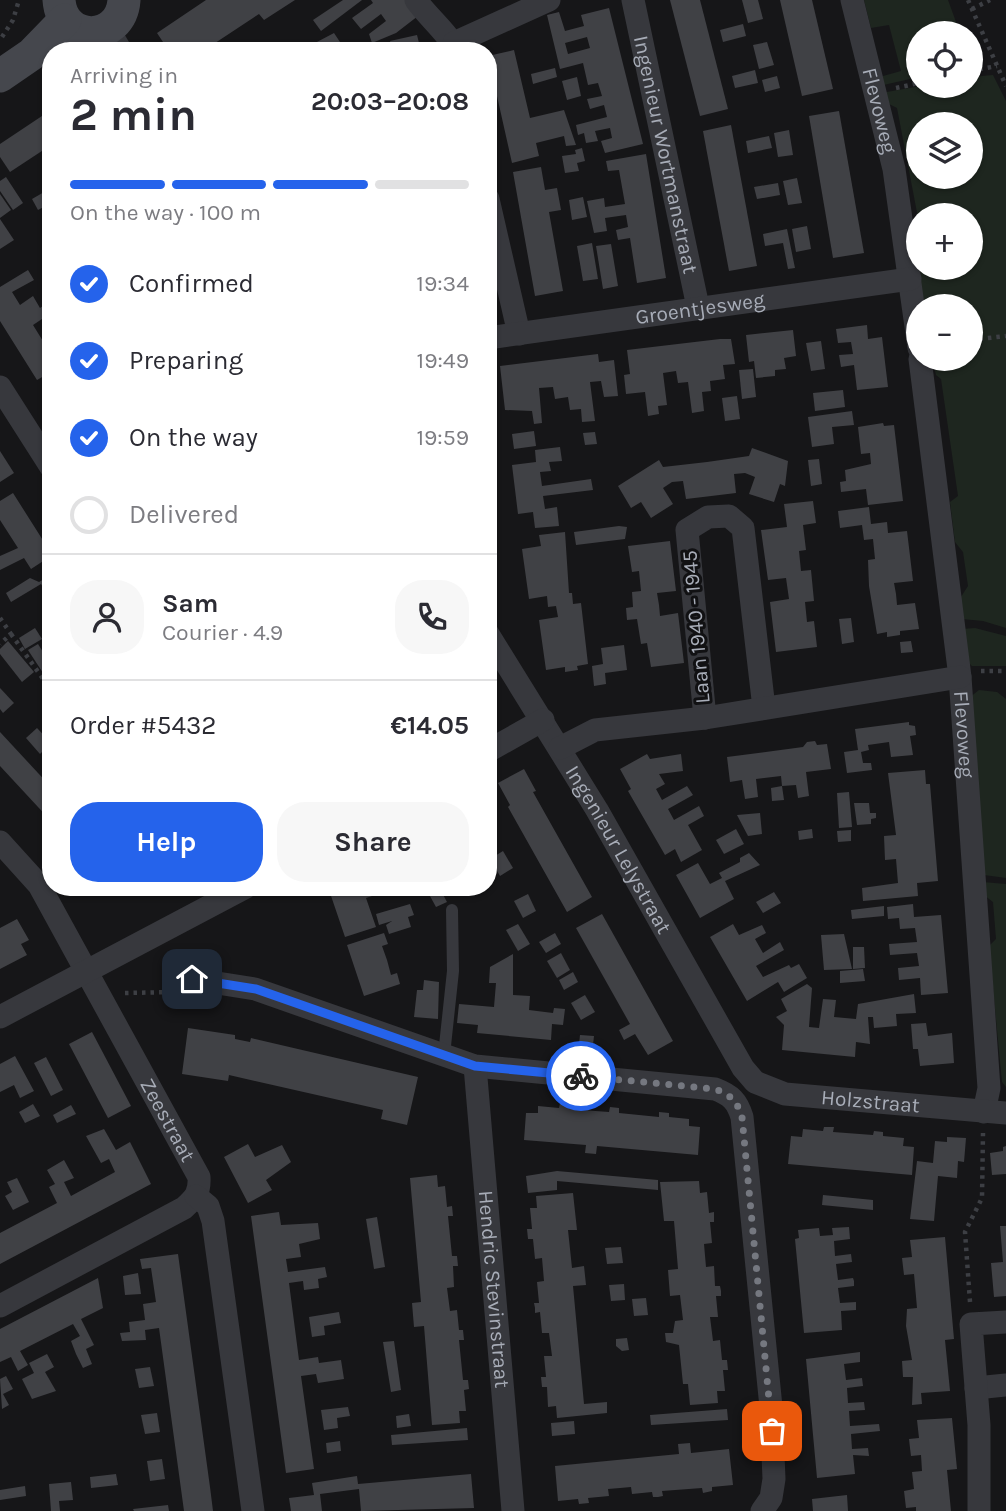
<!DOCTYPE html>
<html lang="en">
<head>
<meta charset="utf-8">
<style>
	body { margin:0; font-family:Karla,sans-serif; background:#f7f7f7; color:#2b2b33; height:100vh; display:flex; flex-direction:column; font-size:26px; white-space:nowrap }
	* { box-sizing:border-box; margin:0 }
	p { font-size:23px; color:#7c7c81 }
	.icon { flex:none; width:38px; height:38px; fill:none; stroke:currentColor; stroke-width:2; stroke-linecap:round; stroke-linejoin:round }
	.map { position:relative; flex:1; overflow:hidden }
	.side { position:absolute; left:42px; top:42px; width:455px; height:854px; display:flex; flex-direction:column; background:#fff; border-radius:28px; box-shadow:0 2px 5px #0004 }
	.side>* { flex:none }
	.controls { position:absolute; left:906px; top:21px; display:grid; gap:14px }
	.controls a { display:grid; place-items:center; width:77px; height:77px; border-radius:50%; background:#fff; box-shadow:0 2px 5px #0004; font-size:35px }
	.pin { position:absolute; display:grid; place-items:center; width:60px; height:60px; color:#fff; margin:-30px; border-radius:14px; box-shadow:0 4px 10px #0006 }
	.courier { position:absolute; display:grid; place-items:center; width:70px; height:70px; margin:-35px; border:5px solid #2563eb; border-radius:50%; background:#fff; color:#222; box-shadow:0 2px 9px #0007 }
	.overview em { font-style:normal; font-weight:700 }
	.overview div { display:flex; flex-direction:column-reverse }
	.overview { display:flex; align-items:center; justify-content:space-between; height:119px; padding:0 28px }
	h1 { font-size:46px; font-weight:700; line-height:52px }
	.bar { display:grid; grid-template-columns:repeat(4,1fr); gap:10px 7px; align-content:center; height:84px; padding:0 28px }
	.bar i { height:9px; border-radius:5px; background:#e1e1e2 }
	.bar .active { background:#2563eb }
	.bar p { grid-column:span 4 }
	.line { display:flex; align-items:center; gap:18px; padding:0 28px; border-top:2px solid #e1e1e2 }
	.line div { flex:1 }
	.round { display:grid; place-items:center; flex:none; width:74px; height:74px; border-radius:28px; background:#f7f7f7 }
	ol { padding:0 28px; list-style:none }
	li { display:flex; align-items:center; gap:21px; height:77px }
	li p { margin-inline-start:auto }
	li .icon { padding:7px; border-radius:50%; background:#2563eb; color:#fff; stroke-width:4 }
	li:last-child { color:#7c7c81 }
	li i { width:38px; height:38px; border:4px solid #e1e1e2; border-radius:50% }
	.primary-button { display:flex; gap:14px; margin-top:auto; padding:14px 28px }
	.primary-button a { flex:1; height:80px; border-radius:28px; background:#2563eb; color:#fff; font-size:28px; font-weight:700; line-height:80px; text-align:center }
	.primary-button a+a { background:#f7f7f7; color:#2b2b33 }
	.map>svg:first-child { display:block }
</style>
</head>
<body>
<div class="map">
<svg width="1006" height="1511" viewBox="0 0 1006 1511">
	<rect width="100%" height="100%" fill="#161618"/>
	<g fill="#1e261f" fill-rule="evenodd">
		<path d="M864,0H948L960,33H919V77L879,86L883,76L901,71L889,25L871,28Z"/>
		<path d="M993,75L1006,101V628L983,621L962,619L959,600L968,586L963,552L955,542L950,502L958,496L941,379L936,375L932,359H971V306H923L913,235L919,228V268H971V215H919V223L897,108L883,101L881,93L921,86H971V77ZM919,124H971V177H919Z"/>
		<path d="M975,628L1006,636V666H972L966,660L962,629Z"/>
		<path d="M979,690L997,692L1006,699V878L984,875L969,698Z"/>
		<path d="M983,882L1006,884V1087L1002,1082L989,946L996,939L993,902L984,895Z"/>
	</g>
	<g fill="#404145" fill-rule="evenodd">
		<path d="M206,0H295L264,20L259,14L203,51H169L157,33Z"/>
		<path d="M343,0H362L321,31L313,20Z"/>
		<path d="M371,0H406L418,16L396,33L372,43L369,34L386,21L381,14L361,29L352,18L373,3Z"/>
		<path d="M670,0H700L728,109L700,116Z"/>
		<path d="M742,0H758L763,19L748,23Z"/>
		<path d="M780,0H812L833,89L802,96Z"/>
		<path d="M609,8L643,144L605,153L601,141L612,138L610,128L595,131L598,141L586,143L584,133L578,135L576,125L607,117L604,105L590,109L587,99L602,96L598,83L588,85L583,63L560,69L547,15L559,12L565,31L584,26L581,15ZM587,37L590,48L568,54L565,43Z"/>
		<path d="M743,24L746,36L723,42L720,30Z"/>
		<path d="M334,33L340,42L332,48L334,51H319L315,43Z"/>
		<path d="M417,35L421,51H393L390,41Z"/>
		<path d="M767,42L774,65L759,69L753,45Z"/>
		<path d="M514,50L530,118L564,110L576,145L566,146L564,136L536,143L539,156L512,163L488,56Z"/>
		<path d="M555,68L557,77L533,84L531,74Z"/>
		<path d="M755,70L758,83L735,88L732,76Z"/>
		<path d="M777,76L780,88L765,92L762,80Z"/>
		<path d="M577,77L581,96L567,100L562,81Z"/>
		<path d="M51,110V145L10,172L0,157V144Z"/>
		<path d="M839,111L864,253L833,258L809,116Z"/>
		<path d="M731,125L757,266L729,271L703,131Z"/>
		<path d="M789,130L793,155L778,157L774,133Z"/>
		<path d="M769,136L772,148L748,153L746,141Z"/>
		<path d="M582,148L585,161L577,163L579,171L565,173L562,156L576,154L575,150Z"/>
		<path d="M646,154L666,278L637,283L630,238L618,240L616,230L628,227L626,215L605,218L607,231L594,233L587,201L604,198L605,207L625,204L619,170L608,171L606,161Z"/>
		<path d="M541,167L545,190L557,188L561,210L549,212L563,291L535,296L513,172Z"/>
		<path d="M6,177L23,203L13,210L0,191V181Z"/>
		<path d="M797,178L802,203L788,205L783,181Z"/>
		<path d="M778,183L780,195L757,199L754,187Z"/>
		<path d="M51,188V203L38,210L32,199Z"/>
		<path d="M0,194L11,210L0,218Z"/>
		<path d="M583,197L587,217L572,220L569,200Z"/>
		<path d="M0,219L14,240L0,249Z"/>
		<path d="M807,226L811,249L796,252L792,229Z"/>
		<path d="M787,229L795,268L788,269L783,243L765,246L763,234Z"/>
		<path d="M592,243L598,279L583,281L577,246Z"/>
		<path d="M611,244L618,286L603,289L596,246Z"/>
		<path d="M28,270L34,280L12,292L20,305L33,296L40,308L43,306L51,312V324L46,327L42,319L33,325L51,354V372L37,380L0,321V287Z"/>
		<path d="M867,325L868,339L882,337L888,387L857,390L854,365L841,367L839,355L853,354L851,342L838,343L836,329Z"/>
		<path d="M793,330L796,356L784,358L786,369L775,370V376L756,378L754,361L749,362L746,335Z"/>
		<path d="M720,339H731L735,364L723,365L725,379L710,381L711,391L702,392L704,411L692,413L688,382L678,383L676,371L663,373L667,405L658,406L659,414L648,416L645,392L626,394L624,375L630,374L627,350Z"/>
		<path d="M821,341L825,369L811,371L806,343Z"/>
		<path d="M598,354L599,362L614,360L618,396L604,397L601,381L590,382L595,421L582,422L581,409L570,410L568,397L555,399L553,387L539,388L542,423L534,424L532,411L505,410L500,366Z"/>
		<path d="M753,369L756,397L742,399L739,370Z"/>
		<path d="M843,390L845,407L815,411L813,393Z"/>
		<path d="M737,396L740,419L725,421L722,398Z"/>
		<path d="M852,411L854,425L832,427L834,444L812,447L808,417Z"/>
		<path d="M883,423L884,426L894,425L903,501L868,505L866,489L841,492L840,482L846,481L845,470L871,464L870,453L861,454L858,427Z"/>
		<path d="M534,431L536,446L514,449L512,434Z"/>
		<path d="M595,432L597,444L585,445L583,433Z"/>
		<path d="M560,447L562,461L549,462L551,471L540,472L542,486L591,479L593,490L543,496L545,509L557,507L559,526L535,528L533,512L518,514L512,465L536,462L535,450Z"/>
		<path d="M752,448L788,461L785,486L780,484L774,502L749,494L755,477L745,473L734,474L736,493L703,497L686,499L683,481L672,482L663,488L673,504L651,518L641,502L631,508L618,486L659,460L663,467L707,462L749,456Z"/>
		<path d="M0,451L14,473L0,482Z"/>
		<path d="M819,459L822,484L811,486L808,460Z"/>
		<path d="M13,493L51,553V556L31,569L24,558L0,570V556L18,548L0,520V501Z"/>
		<path d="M813,501L816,523L803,525L806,550L799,551L801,571L811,570L814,601L805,602L807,622L814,621L817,647L776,652L770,602L789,599L786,578L768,580L761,530L787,527L784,504Z"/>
		<path d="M869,507L871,524L887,522L888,533L907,531L913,581L894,583L896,594L897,605L915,603L919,629L900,631V635L887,637V632L877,634L869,586L868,560L875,559L873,539L864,540L862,525L840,528L838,511Z"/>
		<path d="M619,526L627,527L625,539L576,545L574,532Z"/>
		<path d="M565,532L569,593H572L573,604L581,603L588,664L577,666L578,670L565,672V667L546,670L539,620L558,617L556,606L548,607L547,596L529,599L522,549L541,546L539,535Z"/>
		<path d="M670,541L676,591L657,593L659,605L660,616L678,613L684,663L651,667L647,643L641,644L637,619L627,620L626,608L633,607L632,592L641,591L639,571L632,572L628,546Z"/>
		<path d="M51,575V600L41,584L11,602L6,593L30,578L39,582Z"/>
		<path d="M851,618L854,642L842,644L839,619Z"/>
		<path d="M35,628L42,639L25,649L19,638Z"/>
		<path d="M8,641L34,672L22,682L0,654V649Z"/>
		<path d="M911,641L913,652L901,653L900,642Z"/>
		<path d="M38,644L48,660L51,658V673L45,676L28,650Z"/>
		<path d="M624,645L627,670L605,673L606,684L594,686L592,666L603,664L601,648Z"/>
		<path d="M0,688L14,703L3,713L0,709Z"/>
		<path d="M909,722V725L915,726L916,735L910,736L913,755L891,757L889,742L868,745L869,750L861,752L863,763H871L872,770L847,773L844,752L858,750L855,729Z"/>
		<path d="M37,728L51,743L40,754L26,738Z"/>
		<path d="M0,732L51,787V821L0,766Z"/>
		<path d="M815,741L817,745L827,744L831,769L806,772L809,796L798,798L796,785L782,786L781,776L756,779L758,797L745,799L742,780L730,782L727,757L803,747L807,742Z"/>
		<path d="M647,754L650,759L681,754L683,771L659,774L665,784L656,789L662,800L687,786L693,795L668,809L674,820L699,806L704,816L688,825L702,850L681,862L675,849L665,855L628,791L631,789L620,769Z"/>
		<path d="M524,769L536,791L533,792L592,897L567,912L508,807L510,805L498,783Z"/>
		<path d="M925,770L926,784H930L938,881L917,883L918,896L863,901L862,888L898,883L896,859L885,860L884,836L896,835L888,773Z"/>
		<path d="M782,786L784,800L772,801L771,788Z"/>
		<path d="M849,792L852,827L839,828L837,793Z"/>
		<path d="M854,803H869L870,813H876V818L871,819V824L857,825Z"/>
		<path d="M760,813L762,834L748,836L737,815Z"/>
		<path d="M736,829L744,844L724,854L716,840Z"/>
		<path d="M812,829L813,838L799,840L798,831Z"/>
		<path d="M851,830V841L838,842L837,831Z"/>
		<path d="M503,851L513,868L500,876L490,859Z"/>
		<path d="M749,853L760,865L725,881L734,899L700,918L676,875L698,863L710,884L722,878L719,873L740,862V858Z"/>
		<path d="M328,887H382L384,892L366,898L376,927L345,937Z"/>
		<path d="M425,887H439L447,902L436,907Z"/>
		<path d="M774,892L781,903L763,913L756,902Z"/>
		<path d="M528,894L536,911L523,918L514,901Z"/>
		<path d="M410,904L414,915L408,917L411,927L389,934L386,925L392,921L379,925L376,914Z"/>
		<path d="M913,904L914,917L941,915L948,993L921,995L920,978L899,980L898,968L919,966L917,953L890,955L889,944L917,942L915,928L900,929L899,918L888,919L887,907Z"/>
		<path d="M884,906V916L852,919L851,910Z"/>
		<path d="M602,914L673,1041L648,1055L635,1034L624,1040L619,1030L630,1024L576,928Z"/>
		<path d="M17,919L29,940L21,944L27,955L0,969V928Z"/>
		<path d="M518,924L530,944L518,951L506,930Z"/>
		<path d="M733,924L739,935L762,925L766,933L755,939L763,953L780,942L784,950L756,966L763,977L789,965L791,968L799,964L807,978L784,992L778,982L747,1001L710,937Z"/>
		<path d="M384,933L388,944L382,946L387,960L391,975L397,973L400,984L364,996L347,945Z"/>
		<path d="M555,933L561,944L546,953L539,942Z"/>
		<path d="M844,934L852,969L824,970L821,935Z"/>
		<path d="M853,947H864L865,968L853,969Z"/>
		<path d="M561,953L570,970L557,978L547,961Z"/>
		<path d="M513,954V995L530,996L529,1010L553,1013L554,1008L565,1009L563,1025L552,1024L551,1040L477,1033L478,1025L457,1023L459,1004L494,1007L496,983H489L490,967Z"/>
		<path d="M863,969L865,981L840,983V971Z"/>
		<path d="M573,972L578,982L564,990L559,980Z"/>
		<path d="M424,980L439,982L438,1019L414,1017L417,990H423Z"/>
		<path d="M807,984L812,988L809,1027L819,1028L823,999L836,1000L834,1017L856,1019L858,1004L914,994L916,1013L896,1014L897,1026L874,1028L873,1017H868L870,1044L856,1042L855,1057L782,1050L784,1025L776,1017L787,1011L781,999Z"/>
		<path d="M585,995L595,1012L581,1020L571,1003Z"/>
		<path d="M926,1023L928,1036L952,1033L954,1063L920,1066L918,1049H913L911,1024Z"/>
		<path d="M188,1028L235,1035V1039L250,1042L251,1038L418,1077L407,1125L381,1119L383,1110L229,1075L228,1081L182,1074Z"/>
		<path d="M92,1032L131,1106L108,1118L69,1044Z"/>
		<path d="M580,1035L594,1036L592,1054L578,1053Z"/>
		<path d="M15,1056L34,1091L20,1098L14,1085L0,1092V1064Z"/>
		<path d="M46,1057L63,1090L51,1096L34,1063Z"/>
		<path d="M560,1103L569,1104V1109L609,1112L610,1107L619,1108V1113L659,1117V1112L669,1113V1117L689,1119V1126L700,1127L698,1155L597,1146L596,1154L585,1153L586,1145L524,1140L526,1113H538V1106L559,1108Z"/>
		<path d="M33,1104L40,1116L25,1123L19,1112Z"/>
		<path d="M71,1105L76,1114L57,1123L53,1115Z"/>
		<path d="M824,1127H834L833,1132L873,1135L874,1131L883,1132V1136L904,1138L903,1146L914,1147L912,1175L788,1164L791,1136L802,1137L803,1129L823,1131Z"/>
		<path d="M104,1129L116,1150L130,1142L151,1184L0,1264V1233L57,1203L49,1187L55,1184L47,1170L64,1160L74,1178L64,1182L71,1196L115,1172L109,1159L101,1163L86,1136Z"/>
		<path d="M947,1137L966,1138L964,1162L958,1161L957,1178L938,1176L934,1221L910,1219L917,1161L933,1163L935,1141L947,1142Z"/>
		<path d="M248,1144L255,1157L282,1145L291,1162L266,1180L272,1190L248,1203L224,1157Z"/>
		<path d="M1006,1146V1174L992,1175L990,1153L1003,1151V1147Z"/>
		<path d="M557,1171L658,1180V1190L557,1181V1190L528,1193L526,1176Z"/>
		<path d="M437,1175L438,1187L445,1186L447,1207L452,1206L453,1216H448L452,1256H457L458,1266H453L454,1287L447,1288L450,1311L457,1310L459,1330H463L464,1340H459L463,1380H468L469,1389L464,1390L466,1411H459L460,1423L432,1425L424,1326L414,1327L412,1303L421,1302L410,1178Z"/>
		<path d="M17,1178L29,1202L13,1210L5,1196L12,1192L7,1182Z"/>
		<path d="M699,1181L700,1193L707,1192L709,1213L714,1212V1222H710L712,1243L704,1244L706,1267L714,1266L715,1286H720L721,1291V1296H716L718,1317H710L713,1341L720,1340L722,1360H727L728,1370H723L725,1391H717L718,1403L690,1405L688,1384H683L679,1345L666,1342L665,1333H673L675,1321L683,1320L680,1295L670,1296L668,1270L678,1269L674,1221H664L660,1182Z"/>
		<path d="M573,1193L577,1230H568L572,1268L584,1266L586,1285L573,1286L584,1404L607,1402V1413L557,1418L556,1406L548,1407L547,1387H542L541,1377H546L544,1356H552L549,1333H542L540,1312L535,1313V1308L534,1303H539L537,1282L544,1281L542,1258L535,1259L533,1239H528L527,1229H532L530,1208H537L536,1196Z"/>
		<path d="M823,1195L873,1200V1210L822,1205Z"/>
		<path d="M279,1212L281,1225L318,1223L320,1239L299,1244L301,1257L286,1259L288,1272L325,1267L327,1277L318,1279L319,1288L304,1290L303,1281L289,1283L299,1360L318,1357L319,1363L341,1360L344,1379L318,1383L316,1374L301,1376L314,1469L286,1473L251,1216Z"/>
		<path d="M377,1217L385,1267L374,1269L366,1219Z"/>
		<path d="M1000,1226H1006V1296L994,1297L991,1263L1003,1262Z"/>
		<path d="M849,1227L850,1239L834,1241L835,1256L851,1254L852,1262L836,1264L838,1280L853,1278L854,1281V1286L838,1288L840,1303L856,1302V1310L841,1311L842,1330L804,1333L795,1239L799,1238L798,1230L819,1228L820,1236L833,1235L832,1228Z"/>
		<path d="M945,1237L954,1339L945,1340L950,1391L921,1393L922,1404L912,1405L913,1377H903L902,1361L912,1360L906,1326L907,1309L917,1308L914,1274L904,1275L902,1258L912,1257L910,1240Z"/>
		<path d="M621,1247L623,1263L607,1264L605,1248Z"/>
		<path d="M178,1254L210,1487L213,1511H184L159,1328L145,1330L146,1340L122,1341L120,1333L130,1332L129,1322L145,1320L143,1304L156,1302L151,1268L142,1269L140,1259Z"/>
		<path d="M138,1273L141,1294L125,1295L123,1276Z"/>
		<path d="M98,1278L103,1308L81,1319L94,1345L86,1349L92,1364L83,1368L76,1354L71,1341L80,1336L73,1324L20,1351L28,1365L18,1371L11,1357L0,1362V1329Z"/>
		<path d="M624,1284L625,1300L611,1301L609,1285Z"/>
		<path d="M646,1298L648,1315L634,1316L632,1299Z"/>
		<path d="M339,1312L341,1323L324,1326L325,1335L312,1337L309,1317Z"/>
		<path d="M627,1338L629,1350L622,1351L616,1346V1339Z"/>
		<path d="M394,1341L401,1390L391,1392L383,1342Z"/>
		<path d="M860,1352V1362L844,1364L846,1380L862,1378L863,1386L847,1388L848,1403L864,1402L865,1410L849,1411L850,1426L879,1424L880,1431L851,1434L852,1449L868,1448L869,1456L853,1455L855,1474L817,1478L806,1359Z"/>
		<path d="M47,1354L54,1367L45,1372L56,1391L32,1399L22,1379L34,1373L29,1363Z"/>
		<path d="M150,1367L154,1386L139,1388L135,1369Z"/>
		<path d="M6,1376L13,1389L3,1394L9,1405L2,1409L0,1379Z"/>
		<path d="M348,1407L350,1416L337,1418L338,1428L324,1430L321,1410Z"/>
		<path d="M727,1409L728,1420L651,1425L650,1415Z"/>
		<path d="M157,1413L160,1432L145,1434L141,1415Z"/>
		<path d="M409,1414L411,1426L397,1428L396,1416Z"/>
		<path d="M952,1418L957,1469L947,1470L951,1511H916V1507L906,1508L904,1491L914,1489L912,1472L922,1471L921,1455L911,1456L910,1448L909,1439L919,1438L917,1420Z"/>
		<path d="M574,1421L575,1434L552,1436L551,1423Z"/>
		<path d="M467,1428L468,1440L392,1445L391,1435Z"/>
		<path d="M340,1441L341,1451L327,1453L326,1443Z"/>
		<path d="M690,1443L691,1453L729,1449L733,1485L712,1487V1491L703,1493L702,1488L662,1491L663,1496L658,1497H653L652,1492L632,1494L631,1487L620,1488L608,1489L609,1496L588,1498L589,1503L579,1504L578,1499L558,1501L555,1466L679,1454L678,1444Z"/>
		<path d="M162,1459L165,1479L150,1481L147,1461Z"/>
		<path d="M116,1474L118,1485L91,1488L90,1477Z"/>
		<path d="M471,1474L474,1508L361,1511L359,1489L320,1494L322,1511H291L289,1498L314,1495L312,1483L357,1476L358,1484Z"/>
		<path d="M71,1482L73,1500L59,1501L60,1511H51L49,1484Z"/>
		<path d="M25,1486L26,1496L0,1500V1490Z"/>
		<path d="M847,1495L848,1511H813L812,1499Z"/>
		<path d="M168,1505L169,1511H134L133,1509Z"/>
	</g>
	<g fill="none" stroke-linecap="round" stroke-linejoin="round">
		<g stroke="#3d3f44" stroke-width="4.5" stroke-dasharray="3.5 5" stroke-linecap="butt">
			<path d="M968,0L1006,86"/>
			<path d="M972,9L990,0"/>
			<path d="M2,37L13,20L19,0"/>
			<path d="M971,71L997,66"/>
			<path d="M896,88L919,83"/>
			<path d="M971,340L1006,336"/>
			<path d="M0,618L11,634L0,644"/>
			<path d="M11,634L51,690"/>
			<path d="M981,671H1006"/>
			<path d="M125,993L172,992"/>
			<path d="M970,1302L965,1232L982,1198L983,1133"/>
		</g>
		<path stroke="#37383d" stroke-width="12" d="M444,1055L453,971L452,910"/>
		<g stroke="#37383d" stroke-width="23">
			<path d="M416,0C425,14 453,38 456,51"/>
			<path id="s1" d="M633,0L698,307"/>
			<path id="s2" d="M852,0L894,169L919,348"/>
			<path d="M108,29L121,51"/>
			<path d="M454,43L549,0"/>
			<path d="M488,199L519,334"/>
			<path id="s3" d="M488,338L910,279"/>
			<path id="s4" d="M920,359L960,677L989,1088L984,1112"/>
			<path d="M0,387L51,467"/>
			<path id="s5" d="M488,634L597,810L743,1068L755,1082L785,1094L1006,1113"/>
			<path d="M705,718L687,530L708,517L729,516L743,528L764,708"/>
			<path d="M560,748L595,730L705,718L960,677"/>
			<path d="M488,751L543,720"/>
			<path id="s6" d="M0,842L39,885L199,1177C200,1193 195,1198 184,1208L0,1306"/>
			<path d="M192,979L255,989L475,1066L715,1089C731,1095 737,1101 742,1117L771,1407L774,1479L771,1498L762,1511"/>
			<path d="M0,1017L246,887"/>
			<path id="s7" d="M475,1066L513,1511"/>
			<path d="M196,1196L208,1206L213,1221L253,1511"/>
			<path d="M976,1388L1006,1385"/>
			<path d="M979,1511V1425L971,1324L1006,1322"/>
		</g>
		<g stroke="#45474d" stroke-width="33">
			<path d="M59,0C62,44 121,43 124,0"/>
			<path d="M0,76L32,54L65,20"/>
		</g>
	</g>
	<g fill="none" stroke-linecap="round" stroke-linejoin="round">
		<path stroke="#757880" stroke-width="7" stroke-dasharray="0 12.6" d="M581,1076L715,1089C731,1095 737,1101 742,1117L772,1431"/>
		<path stroke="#2563eb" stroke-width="9" d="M192,979L256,989L475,1066L581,1076"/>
	</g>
	<g text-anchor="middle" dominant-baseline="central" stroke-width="6" stroke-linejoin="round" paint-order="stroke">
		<g font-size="21" fill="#a8adb8" stroke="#111113">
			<text stroke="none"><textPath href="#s2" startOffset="114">Flevoweg</textPath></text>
			<text stroke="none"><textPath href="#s1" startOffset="158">Ingenieur Wortmanstraat</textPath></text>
			<text stroke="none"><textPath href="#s3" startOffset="214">Groentjesweg</textPath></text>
			<text transform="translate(696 627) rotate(-95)">Laan 1940 - 1945</text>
			<text stroke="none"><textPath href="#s4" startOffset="378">Flevoweg</textPath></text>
			<text stroke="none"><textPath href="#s5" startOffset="252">Ingenieur Lelystraat</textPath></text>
			<text stroke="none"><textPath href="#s5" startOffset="640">Holzstraat</textPath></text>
			<text stroke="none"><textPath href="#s6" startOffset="326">Zeestraat</textPath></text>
			<text stroke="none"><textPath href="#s7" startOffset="224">Hendric Stevinstraat</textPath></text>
		</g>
	</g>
</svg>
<div class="controls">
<a><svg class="icon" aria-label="locate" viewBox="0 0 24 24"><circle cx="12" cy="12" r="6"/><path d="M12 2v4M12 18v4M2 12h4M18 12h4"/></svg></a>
<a><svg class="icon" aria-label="layers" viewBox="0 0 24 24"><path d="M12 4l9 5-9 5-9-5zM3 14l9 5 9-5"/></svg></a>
<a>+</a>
<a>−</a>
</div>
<div class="pin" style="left:772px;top:1431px;background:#ea580c"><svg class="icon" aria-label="bag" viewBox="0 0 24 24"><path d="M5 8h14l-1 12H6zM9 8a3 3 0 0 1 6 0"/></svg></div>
<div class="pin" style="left:192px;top:979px;background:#1f2937"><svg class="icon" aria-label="home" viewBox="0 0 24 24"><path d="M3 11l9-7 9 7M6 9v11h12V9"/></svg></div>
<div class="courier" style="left:581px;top:1076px"><svg class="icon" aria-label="bike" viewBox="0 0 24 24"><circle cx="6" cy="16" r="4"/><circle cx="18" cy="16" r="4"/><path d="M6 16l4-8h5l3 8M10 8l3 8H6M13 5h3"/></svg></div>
<section class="side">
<div class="overview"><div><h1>2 min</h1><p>Arriving in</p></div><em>20:03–20:08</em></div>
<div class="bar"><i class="active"></i><i class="active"></i><i class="active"></i><i></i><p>On the way · 100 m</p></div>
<ol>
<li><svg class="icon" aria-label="check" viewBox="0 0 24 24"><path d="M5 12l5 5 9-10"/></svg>Confirmed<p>19:34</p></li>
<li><svg class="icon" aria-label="check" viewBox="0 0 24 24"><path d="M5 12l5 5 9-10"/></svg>Preparing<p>19:49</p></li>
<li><svg class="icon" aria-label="check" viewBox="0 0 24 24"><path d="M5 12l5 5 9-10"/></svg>On the way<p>19:59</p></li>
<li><i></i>Delivered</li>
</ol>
<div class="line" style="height:126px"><a class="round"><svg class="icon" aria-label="person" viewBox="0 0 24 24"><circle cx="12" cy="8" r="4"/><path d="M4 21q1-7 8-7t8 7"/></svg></a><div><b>Sam</b><p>Courier · 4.9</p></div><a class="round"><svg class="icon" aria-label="phone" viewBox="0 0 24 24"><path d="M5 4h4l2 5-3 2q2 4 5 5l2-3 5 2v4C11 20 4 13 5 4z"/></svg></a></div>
<div class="line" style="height:91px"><div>Order #5432</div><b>€14.05</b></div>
<div class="primary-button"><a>Help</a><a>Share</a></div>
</section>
</div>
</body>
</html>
